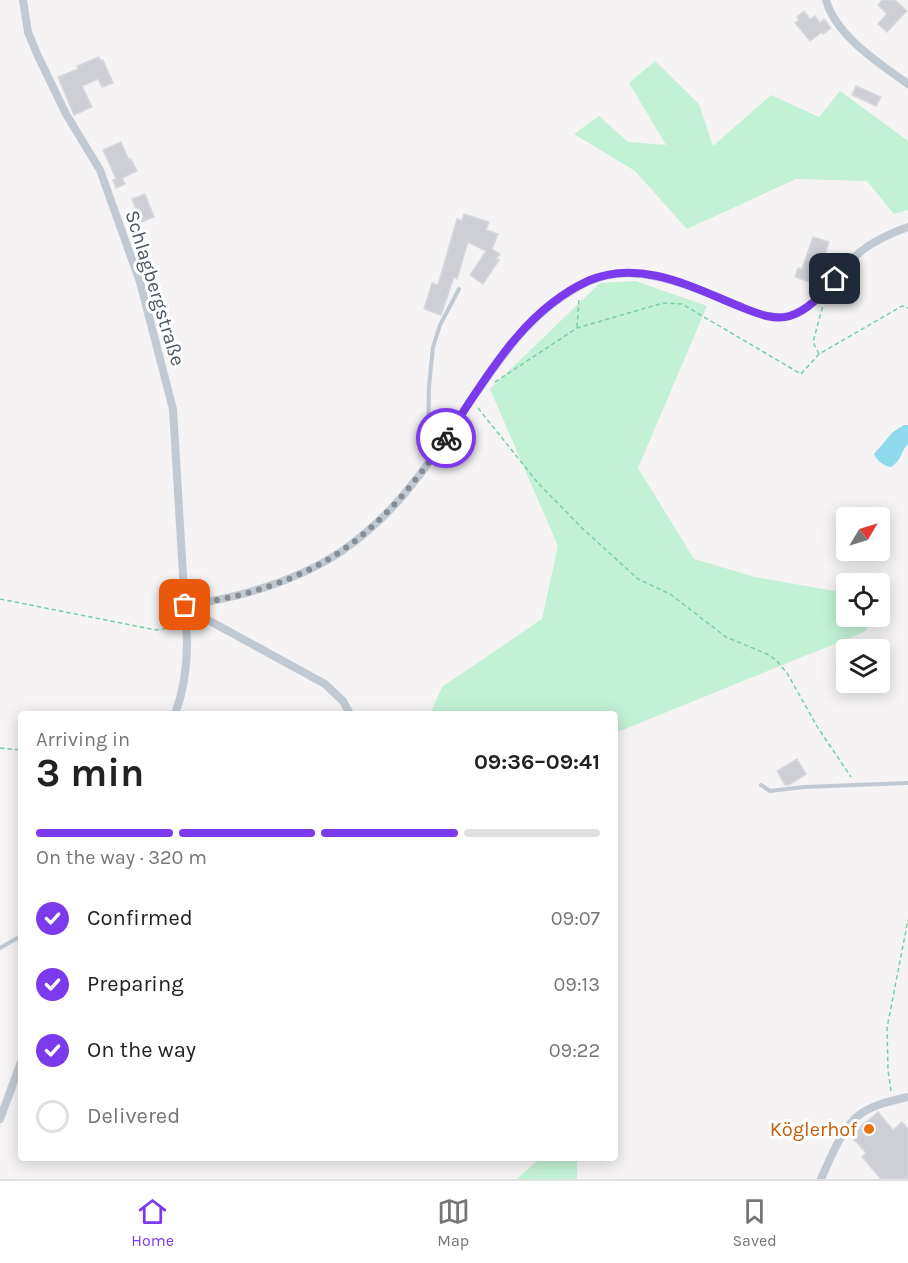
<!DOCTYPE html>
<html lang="en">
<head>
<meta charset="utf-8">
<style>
	body { margin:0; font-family:Karla,sans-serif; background:#f2f2f2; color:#222; height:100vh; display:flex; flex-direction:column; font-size:22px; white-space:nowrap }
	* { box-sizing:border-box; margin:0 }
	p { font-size:20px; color:#767676 }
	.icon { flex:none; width:33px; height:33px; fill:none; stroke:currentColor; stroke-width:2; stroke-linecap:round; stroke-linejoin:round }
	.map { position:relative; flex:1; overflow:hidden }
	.sheet { position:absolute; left:18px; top:711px; width:600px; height:450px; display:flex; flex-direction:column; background:#fff; border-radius:6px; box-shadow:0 3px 15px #0003 }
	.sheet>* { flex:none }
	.needle { width:39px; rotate:52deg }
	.buttons { position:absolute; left:836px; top:507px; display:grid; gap:12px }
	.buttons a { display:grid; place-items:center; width:54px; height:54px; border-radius:6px; background:#fff; box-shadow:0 3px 15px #0003; font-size:30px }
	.pin { position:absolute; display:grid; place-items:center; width:51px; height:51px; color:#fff; margin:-26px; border-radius:12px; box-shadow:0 3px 9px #0006 }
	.courier { position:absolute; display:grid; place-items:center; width:60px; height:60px; margin:-30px; border:4px solid #7c3aed; border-radius:50%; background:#fff; color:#222; box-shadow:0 2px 8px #0007 }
	.overview em { font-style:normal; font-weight:700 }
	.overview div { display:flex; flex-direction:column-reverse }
	.overview { display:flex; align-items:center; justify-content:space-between; height:102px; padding:0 18px }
	h1 { font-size:39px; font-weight:700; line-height:45px }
	.bar { display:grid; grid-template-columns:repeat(4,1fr); gap:9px 6px; align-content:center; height:72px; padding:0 18px }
	.bar i { height:8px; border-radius:4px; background:#e0e0e0 }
	.bar .active { background:#7c3aed }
	.bar p { grid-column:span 4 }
	ol { padding:0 18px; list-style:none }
	li { display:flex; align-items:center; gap:18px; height:66px }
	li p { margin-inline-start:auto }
	li .icon { padding:6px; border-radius:50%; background:#7c3aed; color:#fff; stroke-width:4 }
	li:last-child { color:#767676 }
	li i { width:33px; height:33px; border:3px solid #e0e0e0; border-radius:50% }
	.menu { display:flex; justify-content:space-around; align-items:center; height:84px; border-top:2px solid #e0e0e0; background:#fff; font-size:16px; color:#767676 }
	.menu a { display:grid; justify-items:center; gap:3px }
	.menu .active { color:#7c3aed }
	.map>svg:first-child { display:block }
</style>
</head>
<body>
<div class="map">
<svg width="908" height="1179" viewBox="0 0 908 1179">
	<rect width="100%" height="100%" fill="#f5f3f3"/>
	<g fill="#c3f1d5">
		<path d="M655,61L699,104L713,146L771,95L819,117L840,91L908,141V210L894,214L867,181L796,179L687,229L635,171L574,134L599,116L628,142L666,145L629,83Z"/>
		<path d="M635,281L707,306L638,468L694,559L755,577L846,593V616L876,617L864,632L615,733V714H430L442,687L542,619L558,546L490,389L600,283Z"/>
		<path d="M540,1158H577V1179H517Z"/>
	</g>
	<path fill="#90daee" d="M904,425H908V444C899,453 904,458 891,467C884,466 877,461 874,454L893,432Z"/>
	<g fill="#cdcfd5" stroke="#d7d9de" stroke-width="1.5">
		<path d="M882,0H895L907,11L887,32L878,24L887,14L878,5Z"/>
		<path d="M804,11L810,19L815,16L820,23L824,19L831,28L823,34L822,32L810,41L795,23L799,20L797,17Z"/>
		<path d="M99,57L101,61L103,60L113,83L102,87L98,79L82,86L92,107L74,115L58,77L78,69L77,66Z"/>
		<path d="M856,86L881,97L876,106L852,95Z"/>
		<path d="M121,142L129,160L131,159L137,171L122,178L125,184L116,188L113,180L116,179L103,150Z"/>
		<path d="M145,194L154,217L141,222L132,199Z"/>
		<path d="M464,214L489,222L486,230L498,234L492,249L500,254L496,259L499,260L483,284L470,275L486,251L468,242L457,279L454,277L441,315L424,309L432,283L438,285L457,219L462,221Z"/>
		<path d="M813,237L829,242L815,284L795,277L798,268L802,269Z"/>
		<path d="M797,759L806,774L789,785H785L777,771Z"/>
		<path d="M878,1112L893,1130L902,1122L908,1129V1179H881L862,1157L866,1153L850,1135Z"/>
	</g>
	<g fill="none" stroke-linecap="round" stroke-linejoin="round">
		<g stroke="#7ad0a6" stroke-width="1.5" stroke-dasharray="4.5 3" stroke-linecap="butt">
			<path d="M577,327L579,299"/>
			<path d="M819,354L813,342L823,305"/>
			<path d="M495,382L577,328L663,303L682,304L801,374L819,354L902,306L908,308"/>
			<path d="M478,408L538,483L583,529L638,579L670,594L726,637L767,654L776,660L787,673L818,728L851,777"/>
			<path d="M0,599L156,630L176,627"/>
			<path d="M0,748L21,750"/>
			<path d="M891,1091L888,1070L887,1028L908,920"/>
		</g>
		<g stroke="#c1cad2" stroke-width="4">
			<path d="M434,454L430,449L428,438L429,386L433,347L440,325L459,289"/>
			<path d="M761,785L770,791L804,787L908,783"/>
			<path d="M0,948L21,936"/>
		</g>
		<g stroke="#c1cad2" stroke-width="8">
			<path d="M23,0L28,32L37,54L66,114L100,170L140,282L173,409L187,642C187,668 184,690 175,714"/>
			<path d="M826,0C836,36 879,63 908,84"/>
			<path d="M185,605C237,599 299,580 342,551C369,532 394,508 414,482C435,456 453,428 471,400C505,353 527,316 579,286C630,257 685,284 734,304C749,310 766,318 782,317C813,315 838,272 860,252C875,240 891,233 908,227"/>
			<path d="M186,606L208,620L325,684L343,701L350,714"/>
			<path d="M0,1119L21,1062"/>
			<path d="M821,1179C830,1159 842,1128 859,1115C874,1104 891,1101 908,1097"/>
		</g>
	</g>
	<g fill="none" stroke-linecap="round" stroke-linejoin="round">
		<path stroke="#868d94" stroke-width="6" stroke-dasharray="0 10.8" d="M185,605C245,598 308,578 355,541C392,512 420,476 446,438"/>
		<path stroke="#7c3aed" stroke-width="8" d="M446,438C485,380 522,311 588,281C640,258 694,288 741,307C756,313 774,321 790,316C809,310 823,293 835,279"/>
	</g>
	<circle fill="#e8710a" stroke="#fff" stroke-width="2" cx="869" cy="1129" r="6"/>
	<g text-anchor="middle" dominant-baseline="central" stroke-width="6" stroke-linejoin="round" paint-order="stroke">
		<g font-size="20" fill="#4a5661" stroke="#fff">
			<text transform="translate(155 288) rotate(73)">Schlagbergstraße</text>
		</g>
		<g font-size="20" fill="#c56008" stroke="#fff" text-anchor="end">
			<text x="857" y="1129">Köglerhof</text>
		</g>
	</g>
</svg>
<div class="buttons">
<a><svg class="needle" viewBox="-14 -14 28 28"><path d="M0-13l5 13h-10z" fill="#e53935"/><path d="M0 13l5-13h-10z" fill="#767676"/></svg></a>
<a><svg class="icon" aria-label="locate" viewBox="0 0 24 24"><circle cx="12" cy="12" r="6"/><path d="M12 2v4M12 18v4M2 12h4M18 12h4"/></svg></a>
<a><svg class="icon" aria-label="layers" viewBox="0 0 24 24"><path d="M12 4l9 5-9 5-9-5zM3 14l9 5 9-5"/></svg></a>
</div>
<div class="pin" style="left:185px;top:605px;background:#ea580c"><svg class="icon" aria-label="bag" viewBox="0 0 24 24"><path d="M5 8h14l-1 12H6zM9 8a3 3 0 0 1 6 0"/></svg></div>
<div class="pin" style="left:835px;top:279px;background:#1f2937"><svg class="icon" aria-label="home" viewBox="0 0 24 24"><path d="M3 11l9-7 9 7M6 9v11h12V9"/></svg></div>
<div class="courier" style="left:446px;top:438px"><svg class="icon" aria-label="bike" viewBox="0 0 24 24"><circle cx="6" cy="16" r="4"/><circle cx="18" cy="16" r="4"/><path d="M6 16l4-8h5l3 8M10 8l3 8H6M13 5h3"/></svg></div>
<section class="sheet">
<div class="overview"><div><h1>3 min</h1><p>Arriving in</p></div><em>09:36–09:41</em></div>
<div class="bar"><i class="active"></i><i class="active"></i><i class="active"></i><i></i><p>On the way · 320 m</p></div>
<ol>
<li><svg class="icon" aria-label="check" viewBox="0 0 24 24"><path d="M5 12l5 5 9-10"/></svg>Confirmed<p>09:07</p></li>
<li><svg class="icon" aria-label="check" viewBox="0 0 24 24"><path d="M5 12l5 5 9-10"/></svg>Preparing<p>09:13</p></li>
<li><svg class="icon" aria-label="check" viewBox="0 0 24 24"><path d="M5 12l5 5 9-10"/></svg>On the way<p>09:22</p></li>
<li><i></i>Delivered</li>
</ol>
</section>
</div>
<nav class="menu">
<a class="active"><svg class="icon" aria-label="home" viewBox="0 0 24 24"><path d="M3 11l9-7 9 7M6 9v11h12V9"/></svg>Home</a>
<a><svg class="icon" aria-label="map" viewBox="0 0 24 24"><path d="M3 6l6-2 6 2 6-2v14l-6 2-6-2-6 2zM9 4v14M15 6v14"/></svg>Map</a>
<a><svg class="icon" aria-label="saved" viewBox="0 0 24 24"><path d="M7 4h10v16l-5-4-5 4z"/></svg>Saved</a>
</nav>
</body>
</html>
